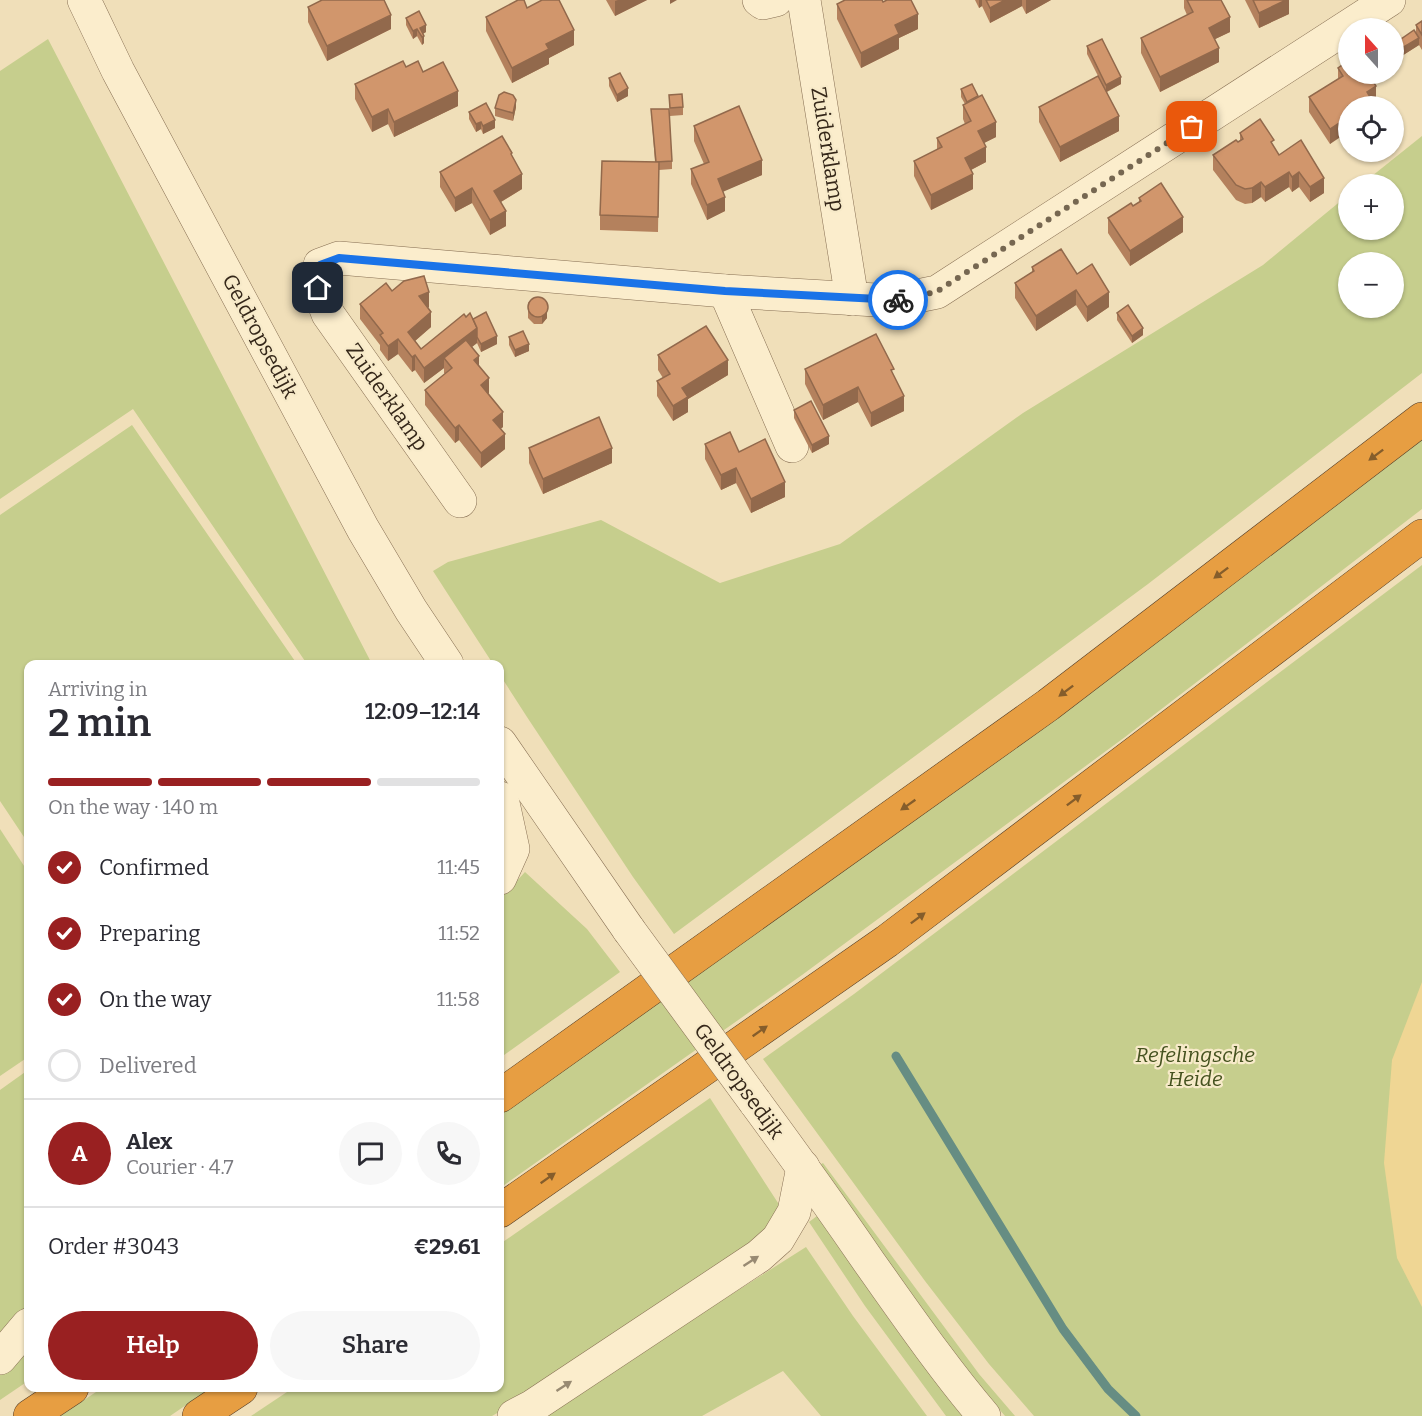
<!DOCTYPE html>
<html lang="en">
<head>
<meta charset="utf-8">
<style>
	body { margin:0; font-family:Bitter,serif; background:#f7f7f7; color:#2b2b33; height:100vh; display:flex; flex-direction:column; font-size:22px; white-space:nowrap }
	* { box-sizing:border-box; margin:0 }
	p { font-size:20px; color:#7c7c81 }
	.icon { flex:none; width:33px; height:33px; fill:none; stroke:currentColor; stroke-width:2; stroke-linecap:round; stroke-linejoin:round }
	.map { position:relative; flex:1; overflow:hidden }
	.sheet { position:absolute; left:24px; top:660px; width:480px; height:732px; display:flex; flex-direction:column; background:#fff; border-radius:12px; box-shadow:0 2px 4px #0004 }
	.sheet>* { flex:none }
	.needle { width:39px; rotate:339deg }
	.tools { position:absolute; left:1338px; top:18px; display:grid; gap:12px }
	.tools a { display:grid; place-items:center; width:66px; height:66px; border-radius:50%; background:#fff; box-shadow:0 2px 4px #0004; font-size:30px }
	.pin { position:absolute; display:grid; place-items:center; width:51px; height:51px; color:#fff; margin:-26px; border-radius:12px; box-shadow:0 3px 9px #0006 }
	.courier { position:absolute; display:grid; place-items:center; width:60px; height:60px; margin:-30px; border:4px solid #1a73e8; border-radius:50%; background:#fff; color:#222; box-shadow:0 2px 8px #0007 }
	.summary em { font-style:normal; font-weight:600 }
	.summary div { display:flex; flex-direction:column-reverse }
	.summary { display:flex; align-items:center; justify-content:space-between; height:102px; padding:0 24px }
	h1 { font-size:39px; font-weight:600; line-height:45px }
	.bar { display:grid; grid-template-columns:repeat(4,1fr); gap:9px 6px; align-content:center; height:72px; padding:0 24px }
	.bar i { height:8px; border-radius:4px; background:#e1e1e2 }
	.bar .active { background:#992021 }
	.bar p { grid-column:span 4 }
	.line { display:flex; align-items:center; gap:15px; padding:0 24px; border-top:2px solid #e1e1e2 }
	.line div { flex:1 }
	.round { display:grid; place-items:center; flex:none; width:63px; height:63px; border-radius:32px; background:#f7f7f7 }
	ol { padding:0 24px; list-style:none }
	li { display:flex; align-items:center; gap:18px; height:66px }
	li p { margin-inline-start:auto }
	li .icon { padding:6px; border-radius:50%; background:#992021; color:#fff; stroke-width:4 }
	li:last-child { color:#7c7c81 }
	li i { width:33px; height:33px; border:3px solid #e1e1e2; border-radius:50% }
	.primary-button { display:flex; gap:12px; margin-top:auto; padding:12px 24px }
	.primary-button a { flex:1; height:69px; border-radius:36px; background:#992021; color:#fff; font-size:24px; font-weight:600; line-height:69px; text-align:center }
	.primary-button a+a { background:#f7f7f7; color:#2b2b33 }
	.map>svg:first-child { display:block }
</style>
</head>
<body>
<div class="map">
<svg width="1422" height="1416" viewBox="0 0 1422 1416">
	<rect width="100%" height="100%" fill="#f0dfb9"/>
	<g fill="#c6ce8d" fill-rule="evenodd">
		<path d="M48,39L372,664H307L133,409L0,499V71Z"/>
		<path d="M1422,136V373L1148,584L674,934L633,877L527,717L500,675V664H493L433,571L448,562L601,520L720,583L840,544L1023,413L1263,265L1348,195V230H1394V184H1362ZM1348,262H1394V308H1348Z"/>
		<path d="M132,425L297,664H28V843L0,801V515Z"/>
		<path d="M1422,434V509L1125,737L802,975L500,1188V1115L722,958L997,758Z"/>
		<path d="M1422,565V1416H1034L989,1364L925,1281L763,1059L854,994Z"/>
		<path d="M0,829L28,872V1057L0,1076Z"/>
		<path d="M525,872L587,929L620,972L500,1058V896L513,885Z"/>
		<path d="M28,1070V1309L0,1342V1090Z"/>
		<path d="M710,1098L780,1206L765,1233L527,1396L492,1416H251L293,1388H500V1244Z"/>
		<path d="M823,1163L979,1374L1015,1416H1005L970,1375L818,1166Z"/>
		<path d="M817,1216L893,1325L962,1416H946L865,1306L809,1222Z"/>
		<path d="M806,1247L853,1316L927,1416H821L783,1371L702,1416H531L713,1306Z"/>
		<path d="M28,1339V1381L0,1400V1371Z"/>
		<path d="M102,1388H211L170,1416H60Z"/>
	</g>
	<path fill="#efd694" d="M1422,982V1307L1397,1258L1384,1163L1392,1060Z"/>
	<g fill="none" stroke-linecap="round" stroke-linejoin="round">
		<path stroke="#668d83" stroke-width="9" d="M896,1056L1063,1329L1108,1389L1136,1416"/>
		<g stroke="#876f53" stroke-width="34">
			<g id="minor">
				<path d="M84,0L118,71L363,529L411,610L447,664"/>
				<path d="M759,0L763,3L776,0"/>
				<path d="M804,0L852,299"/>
				<path d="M725,291L792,446"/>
				<path d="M460,501L328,314L318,288L320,265L339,258L725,291L893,301L937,292L1389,0"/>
				<path d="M500,743L629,930"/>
				<path d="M500,798L503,803L513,849L500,878"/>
				<path d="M755,1102C794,1155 832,1208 869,1262C906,1314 943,1368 984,1416"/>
				<path d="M0,1358L28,1325"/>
				<path d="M514,1416L533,1406L759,1256L778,1239L794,1212L803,1167"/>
			</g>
		</g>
		<g stroke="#543d28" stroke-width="34">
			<g id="highway">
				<path d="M500,1096L1048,705L1422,419"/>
				<path d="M500,1211L887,941L1422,536"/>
				<path d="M30,1416L72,1388"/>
				<path d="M199,1416L241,1388"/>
			</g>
		</g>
		<use href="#minor" stroke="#fbedcc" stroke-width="33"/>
		<use href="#highway" stroke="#e79e42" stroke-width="33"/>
		<g stroke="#876f53" stroke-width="34" stroke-linecap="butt">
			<path id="minor-bridge" d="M629,930L755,1102"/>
		</g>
		<use href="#minor-bridge" stroke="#fbedcc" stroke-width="33"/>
	</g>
	<g fill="#b4815d">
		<path d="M606,0H647L615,16Z"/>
		<path d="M975,0H1051L1026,14L1022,6L990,23L982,6L979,8Z"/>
		<path d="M1184,0H1221L1230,32L1215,39L1219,62L1160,92L1141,53V38L1187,15L1184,8Z"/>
		<path d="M1245,0H1289V14L1259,28Z"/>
		<path d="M883,2L918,29L899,38V49L861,68L837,19V4Z"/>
		<path d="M308,7L391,29L327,61L308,22Z"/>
		<path d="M527,8L574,45L549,58V64L512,83L486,31V17Z"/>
		<path d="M406,18L426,32L423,34L424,43L422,45L417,36L413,39L406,25Z"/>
		<path d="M1422,21V50L1419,45L1397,59L1394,53V44L1416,32V25Z"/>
		<path d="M1087,46L1121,84L1107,92L1119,131L1060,162L1039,122V107L1098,76L1087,54Z"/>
		<path d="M406,67L423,72L458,106L394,137L388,124L372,132L355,99V84Z"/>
		<path d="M1338,68L1376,101L1373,103V106L1330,144L1309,112V97L1338,79Z"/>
		<path d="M609,78L628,96L617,102L609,86Z"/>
		<path d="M961,89L996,137L984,143L986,162L971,170L973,189L931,210L914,176V161L937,150V138L965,124L963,119V105L965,104L961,97Z"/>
		<path d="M669,95L683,107V115L670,116Z"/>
		<path d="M516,107L513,121L495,116V108Z"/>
		<path d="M651,109L672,161V169L659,170L658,232L600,230V215L655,162Z"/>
		<path d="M469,112L495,128L483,134L481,129L476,132L469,119Z"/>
		<path d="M694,126L762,175L723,191L725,211L707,220L691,184V169L704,164L694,141Z"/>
		<path d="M1240,133L1274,148L1279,155L1324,193L1310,202L1299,187L1292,192L1289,187L1265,202L1261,197L1252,203L1245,204L1236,200L1213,170V155L1240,141Z"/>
		<path d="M512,156L522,189L501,202L506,226L490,235L472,203L455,212L440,187V172Z"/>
		<path d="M1139,198L1183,232L1130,266L1108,233V218L1133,206L1139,202Z"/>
		<path d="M1032,267L1077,274L1109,307L1087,322L1076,305L1036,331L1015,298V283L1032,272Z"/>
		<path d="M392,291L429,307L428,308L431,327L415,341L421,349L466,317L473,319L497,344L481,352L477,343L472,347L489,393L488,394L503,427L500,429L505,449L481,468L459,440L455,443L425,405V390L445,374L444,373V368L424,383L415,370L412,372L398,354L388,361L380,350V345L360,319V304Z"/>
		<path d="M528,302L547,318L542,324H534L528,318Z"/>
		<path d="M1117,313L1143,335L1132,343L1117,320Z"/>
		<path d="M509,337L529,351L515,357L509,345Z"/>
		<path d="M658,355L728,375L688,399V412L673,421L657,396V381L663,378L658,370Z"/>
		<path d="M805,369L894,376L904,411L871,427L858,402L823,420L805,384Z"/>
		<path d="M794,410L829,444L812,453L794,418Z"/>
		<path d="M705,444L739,452L785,497L751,513L736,483L721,490L705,459Z"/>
		<path d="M529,448L612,463L543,494L529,463Z"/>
	</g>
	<g fill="#92694c">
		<path d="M618,0H647L615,16V1Z"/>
		<path d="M670,0H677L670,4Z"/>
		<path d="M979,0H982V6L979,8Z"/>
		<path d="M1005,0H1022V6L990,23V8Z"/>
		<path d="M1026,0H1051L1026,14Z"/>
		<path d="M1286,0H1289V14L1259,28V13Z"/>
		<path d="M918,14V29L899,38V49L861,68V53L895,25Z"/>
		<path d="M391,15V29L327,61V46Z"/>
		<path d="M1230,17V32L1209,42V28Z"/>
		<path d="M426,25V32L420,35V28Z"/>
		<path d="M417,29V36L413,39V31Z"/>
		<path d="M574,30V45L549,58V64L512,83V68L546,44Z"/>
		<path d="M424,36V43L422,45V37Z"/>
		<path d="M1419,38V45L1397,59V51Z"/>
		<path d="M1219,48V62L1160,92V77Z"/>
		<path d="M1121,77V84L1106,92V85Z"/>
		<path d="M1376,86V101L1373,103V106H1365L1367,92Z"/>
		<path d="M628,88V96L617,102V95Z"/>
		<path d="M458,91V106L394,137V122Z"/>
		<path d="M516,100V107L513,121V113Z"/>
		<path d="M388,109V124L372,132V117Z"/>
		<path d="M1119,116V131L1060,162V147Z"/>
		<path d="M1348,117V132L1330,144V129Z"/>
		<path d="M495,120V128L483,134V126Z"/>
		<path d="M481,122V129L476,132V124Z"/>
		<path d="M996,122V137L978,146V131Z"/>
		<path d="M986,147V162L965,173V158Z"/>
		<path d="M762,160V175L718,194V179Z"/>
		<path d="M1289,172V187L1265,202V187Z"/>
		<path d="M1299,172V187L1292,192V177Z"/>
		<path d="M522,174V189L494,206V191Z"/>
		<path d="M973,174V189L931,210V195Z"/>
		<path d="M1324,178V193L1310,202V187Z"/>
		<path d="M1261,182V197L1252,203V188Z"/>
		<path d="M472,188V203L455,212V198Z"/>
		<path d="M725,197V211L707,220V205Z"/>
		<path d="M506,211V226L490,235V220Z"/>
		<path d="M1183,217V232L1130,266V251Z"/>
		<path d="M1076,290V305L1036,331V316Z"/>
		<path d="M429,292V307L419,311V296Z"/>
		<path d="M1109,292V307L1087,322V307Z"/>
		<path d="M547,311V318L542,324V316Z"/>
		<path d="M431,312V327L408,347V332Z"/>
		<path d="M477,328V343L449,364L444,358V368L424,383V368Z"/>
		<path d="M1143,328V335L1132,343V336Z"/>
		<path d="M497,336V344L481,352V344Z"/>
		<path d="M398,339V354L388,361V346Z"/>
		<path d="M529,344V351L515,357V350Z"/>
		<path d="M415,355V370L412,372V357Z"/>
		<path d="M479,356V371L474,360Z"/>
		<path d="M728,360V375L688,399V412L673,421V406L682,388Z"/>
		<path d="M489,378V393L481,400V385Z"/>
		<path d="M858,387V402L823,420V405Z"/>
		<path d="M904,396V411L871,427V413Z"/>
		<path d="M503,412V427L493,435V420Z"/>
		<path d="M459,425V440L455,443V428Z"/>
		<path d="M505,434V449L481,468V453Z"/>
		<path d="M829,436V444L812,453V445Z"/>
		<path d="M612,448V463L543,494V479Z"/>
		<path d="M736,468V483L721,490V475Z"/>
		<path d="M785,482V497L751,513V499Z"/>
	</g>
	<g fill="#d1966c" stroke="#92694c" stroke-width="1.5">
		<path d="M322,0H384L391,15L327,46L308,7Z"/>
		<path d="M518,0H524L527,8L542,0H559L574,30L546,44L549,49L512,68L486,17Z"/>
		<path d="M845,0H882L883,2L887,0H911L918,14L895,25L899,34L861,53L837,4Z"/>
		<path d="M986,0H1005L990,8Z"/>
		<path d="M1187,0H1221L1230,17L1209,28L1219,48L1160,77L1141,38L1193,12Z"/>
		<path d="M1253,0H1286L1259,13Z"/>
		<path d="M419,11L426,25L420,28L424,36L422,37L417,29L413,31L406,18Z"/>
		<path d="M1422,21V35L1416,25Z"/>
		<path d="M1414,30L1419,38L1397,51L1394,45V44Z"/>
		<path d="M1102,39L1121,77L1106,85L1087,46Z"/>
		<path d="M403,61L406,67L418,61L423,72L443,62L458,91L394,122L388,109L372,117L355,84Z"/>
		<path d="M1348,61V74H1368L1376,86L1367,92L1373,102L1365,106H1348V117L1330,129L1309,97L1343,76L1338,68Z"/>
		<path d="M620,73L628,88L617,95L609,78Z"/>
		<path d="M1098,76L1119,116L1060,147L1039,107Z"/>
		<path d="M972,84L978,96L967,102L961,89Z"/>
		<path d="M504,92L513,95L516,100L513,113L495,108L499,95Z"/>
		<path d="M682,94L683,107L670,108L669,95Z"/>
		<path d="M982,95L996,122L978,131L986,147L965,158L973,174L931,195L914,161L942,147L937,138L971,121L963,105Z"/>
		<path d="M486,103L495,120L483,126L481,122L476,124L469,112Z"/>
		<path d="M739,106L762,160L718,179L725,197L707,205L691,169L709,162L694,126Z"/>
		<path d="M651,109H669L672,161L656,162Z"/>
		<path d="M1260,119L1274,140L1271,142L1279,155L1301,140L1324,178L1310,187L1299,172L1292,177L1289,172L1265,187L1261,182L1252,188L1245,189L1236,185L1213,155L1236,140L1238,142L1243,139L1240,133Z"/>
		<path d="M502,136L512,153L511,154L522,174L494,191L506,211L490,220L472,188L455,198L440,172Z"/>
		<path d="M602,161L659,162L658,217L600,215Z"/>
		<path d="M1161,183L1183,217L1130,251L1108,218L1131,203L1133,206L1141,201L1139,198Z"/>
		<path d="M1061,249L1077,274L1092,264L1109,292L1087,307L1076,290L1036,316L1015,283L1034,271L1032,267Z"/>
		<path d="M424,276L429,292L419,296L431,312L408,332L421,349L464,314L466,317L470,313L477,328L424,368L415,355L412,357L398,339L388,346L380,335L383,333L360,304L386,283L392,291L404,281Z"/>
		<circle cx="538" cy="307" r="10"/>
		<path d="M1128,305L1143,328L1132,336L1117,313Z"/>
		<path d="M486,312L497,336L481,344L477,337V328L473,319Z"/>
		<path d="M706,326L728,360L682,388L688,397L673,406L657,381L670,374L658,355Z"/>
		<path d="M523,331L529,344L515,350L509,337Z"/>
		<path d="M876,334L894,369L891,370L904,396L871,413L858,387L823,405L805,369Z"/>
		<path d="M466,340L479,356L474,360L489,378L481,385L503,412L493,420L505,434L481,453L459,425L455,428L425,390L452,368L444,358Z"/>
		<path d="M811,401L829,436L812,445L794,410Z"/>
		<path d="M599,417L612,448L543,479L529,448Z"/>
		<path d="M730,432L739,452L765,439L785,482L751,499L736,468L721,475L705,444Z"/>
	</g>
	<defs><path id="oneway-solid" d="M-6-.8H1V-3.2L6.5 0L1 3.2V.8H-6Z" transform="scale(1.5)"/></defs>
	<g fill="#855d2b">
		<use href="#oneway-solid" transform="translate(1376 455) rotate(143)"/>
		<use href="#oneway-solid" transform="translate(1221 573) rotate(143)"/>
		<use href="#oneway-solid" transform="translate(1066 691) rotate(143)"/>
		<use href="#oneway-solid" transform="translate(1074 800) rotate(-37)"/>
		<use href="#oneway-solid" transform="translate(908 805) rotate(145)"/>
		<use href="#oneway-solid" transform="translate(918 918) rotate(-37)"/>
		<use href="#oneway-solid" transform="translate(760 1031) rotate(-35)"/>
		<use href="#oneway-solid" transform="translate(548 1178) rotate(-35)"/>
	</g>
	<g fill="#988a72">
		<use href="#oneway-solid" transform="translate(751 1261) rotate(-33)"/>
		<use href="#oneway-solid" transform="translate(564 1386) rotate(-33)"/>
	</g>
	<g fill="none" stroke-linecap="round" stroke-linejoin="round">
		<path stroke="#766751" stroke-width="6" stroke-dasharray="0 10.8" d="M898,300L936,292L1192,127"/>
		<path stroke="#1a73e8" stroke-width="8" d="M318,288L320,265L339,258L725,291L898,300"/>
	</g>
	<g text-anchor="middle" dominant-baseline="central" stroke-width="4.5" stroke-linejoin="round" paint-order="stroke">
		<g font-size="21" fill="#352719" stroke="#f7eac9">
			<text transform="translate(828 149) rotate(81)">Zuiderklamp</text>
			<text transform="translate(260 336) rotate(62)">Geldropsedijk</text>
			<text transform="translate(387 397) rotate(55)">Zuiderklamp</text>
			<text transform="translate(739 1081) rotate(54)">Geldropsedijk</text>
		</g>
		<g font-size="21" font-style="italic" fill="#45521f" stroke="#f7eac9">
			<text x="1195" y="1055">Refelingsche<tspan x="1195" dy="24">Heide</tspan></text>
		</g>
	</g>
</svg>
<div class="tools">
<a><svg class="needle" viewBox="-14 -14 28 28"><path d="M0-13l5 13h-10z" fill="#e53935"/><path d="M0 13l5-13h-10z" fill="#7c7c81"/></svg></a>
<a><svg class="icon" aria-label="locate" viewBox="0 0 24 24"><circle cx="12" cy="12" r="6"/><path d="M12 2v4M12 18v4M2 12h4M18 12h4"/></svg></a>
<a>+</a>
<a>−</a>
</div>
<div class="pin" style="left:1192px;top:127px;background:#ea580c"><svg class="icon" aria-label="bag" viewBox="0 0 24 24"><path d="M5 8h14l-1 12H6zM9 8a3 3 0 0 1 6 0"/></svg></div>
<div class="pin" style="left:318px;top:288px;background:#1f2937"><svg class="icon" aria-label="home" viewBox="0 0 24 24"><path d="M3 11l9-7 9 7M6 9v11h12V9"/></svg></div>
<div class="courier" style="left:898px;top:300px"><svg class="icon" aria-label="bike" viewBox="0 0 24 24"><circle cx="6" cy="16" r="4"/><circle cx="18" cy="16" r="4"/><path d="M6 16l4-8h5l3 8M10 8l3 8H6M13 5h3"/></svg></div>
<section class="sheet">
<div class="summary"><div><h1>2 min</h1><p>Arriving in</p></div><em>12:09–12:14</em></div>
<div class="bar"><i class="active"></i><i class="active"></i><i class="active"></i><i></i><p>On the way · 140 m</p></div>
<ol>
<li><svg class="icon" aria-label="check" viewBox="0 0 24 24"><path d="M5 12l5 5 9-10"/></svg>Confirmed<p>11:45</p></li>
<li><svg class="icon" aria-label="check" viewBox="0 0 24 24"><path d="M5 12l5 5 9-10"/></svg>Preparing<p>11:52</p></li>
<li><svg class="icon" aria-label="check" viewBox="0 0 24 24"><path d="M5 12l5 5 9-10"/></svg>On the way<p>11:58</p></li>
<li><i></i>Delivered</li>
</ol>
<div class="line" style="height:108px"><b class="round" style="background:#992021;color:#fff">A</b><div><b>Alex</b><p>Courier · 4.7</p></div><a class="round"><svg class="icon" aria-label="chat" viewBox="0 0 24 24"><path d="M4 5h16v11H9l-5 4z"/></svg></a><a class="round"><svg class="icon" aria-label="phone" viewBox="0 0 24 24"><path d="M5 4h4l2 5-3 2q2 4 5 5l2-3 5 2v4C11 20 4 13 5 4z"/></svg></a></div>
<div class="line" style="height:78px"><div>Order #3043</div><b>€29.61</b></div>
<div class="primary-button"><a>Help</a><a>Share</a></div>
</section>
</div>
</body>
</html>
